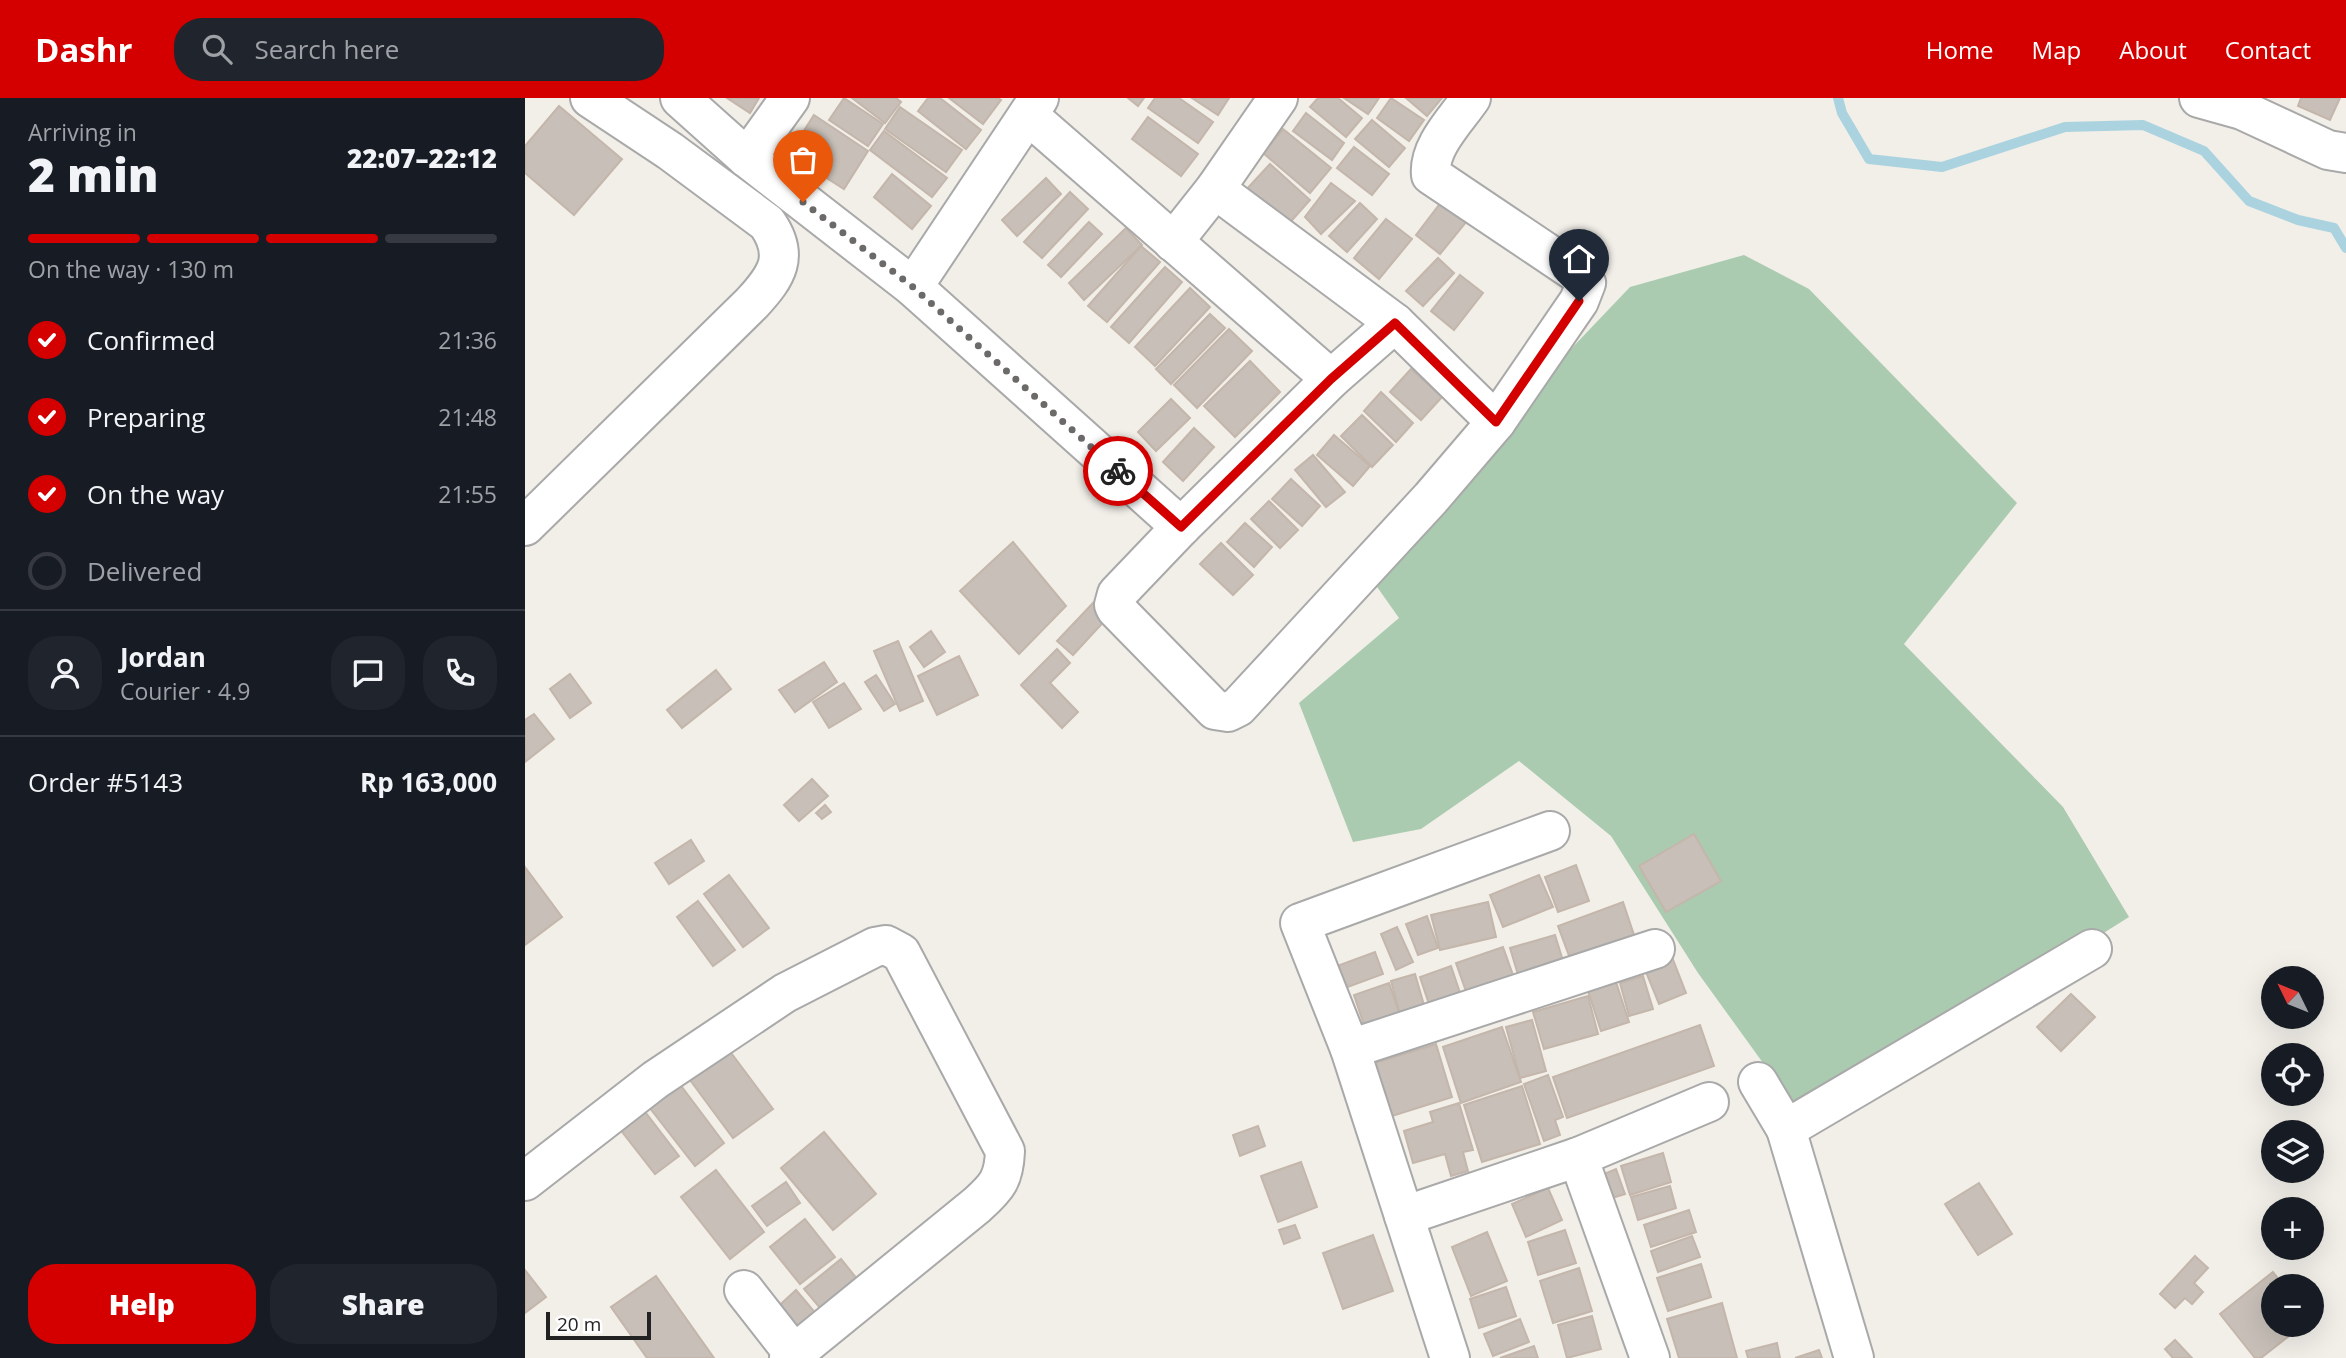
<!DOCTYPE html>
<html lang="en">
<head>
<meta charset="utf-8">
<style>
	body { margin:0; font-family:"Open Sans",sans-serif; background:#20242c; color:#f1f3f6; height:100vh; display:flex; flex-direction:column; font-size:26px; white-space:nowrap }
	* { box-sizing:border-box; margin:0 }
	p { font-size:23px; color:#9ea1a6 }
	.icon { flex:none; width:38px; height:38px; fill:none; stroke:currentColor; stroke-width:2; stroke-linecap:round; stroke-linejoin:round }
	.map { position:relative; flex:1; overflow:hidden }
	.panel { display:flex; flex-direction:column; background:#171b24; width:525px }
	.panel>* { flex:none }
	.needle { width:46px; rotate:313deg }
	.controls { position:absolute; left:1736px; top:868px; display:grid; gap:14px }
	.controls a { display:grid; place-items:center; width:63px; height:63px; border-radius:50%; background:#171b24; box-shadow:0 7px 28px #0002; font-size:35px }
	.scale { position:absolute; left:21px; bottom:18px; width:105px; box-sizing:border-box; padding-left:7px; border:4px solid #222; border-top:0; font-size:19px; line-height:24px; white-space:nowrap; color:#222; -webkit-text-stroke:5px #fff; paint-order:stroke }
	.pin { position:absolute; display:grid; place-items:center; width:60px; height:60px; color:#fff; margin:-72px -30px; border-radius:50% 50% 50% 0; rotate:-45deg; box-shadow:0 0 7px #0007 }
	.pin .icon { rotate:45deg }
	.courier { position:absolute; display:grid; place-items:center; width:70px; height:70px; margin:-35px; border:5px solid #d40000; border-radius:50%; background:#fff; color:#222; box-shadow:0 2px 9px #0007 }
	.overview em { font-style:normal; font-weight:800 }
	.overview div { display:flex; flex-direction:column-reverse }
	.overview { display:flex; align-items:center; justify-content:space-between; height:119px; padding:0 28px }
	h1 { font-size:46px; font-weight:800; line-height:52px }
	.bar { display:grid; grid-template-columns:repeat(4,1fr); gap:10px 7px; align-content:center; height:84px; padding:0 28px }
	.bar i { height:9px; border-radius:5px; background:#363941 }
	.bar .on { background:#d40000 }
	.bar p { grid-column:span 4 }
	.line { display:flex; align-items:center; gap:18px; padding:0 28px; border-top:2px solid #363941 }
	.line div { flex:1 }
	.round { display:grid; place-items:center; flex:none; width:74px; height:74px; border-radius:28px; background:#20242c }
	ol { padding:0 28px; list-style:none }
	li { display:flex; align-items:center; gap:21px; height:77px }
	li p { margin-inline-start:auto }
	li .icon { padding:7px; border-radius:50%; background:#d40000; color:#fff; stroke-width:4 }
	li:last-child { color:#9ea1a6 }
	li i { width:38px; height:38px; border:4px solid #363941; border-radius:50% }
	.button { display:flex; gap:14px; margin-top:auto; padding:14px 28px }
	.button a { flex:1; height:80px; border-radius:28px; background:#d40000; color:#fff; font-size:28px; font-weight:800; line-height:80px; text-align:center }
	.button a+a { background:#20242c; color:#f1f3f6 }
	header { display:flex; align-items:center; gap:42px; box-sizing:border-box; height:98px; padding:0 35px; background:#d40000; color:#fff }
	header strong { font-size:33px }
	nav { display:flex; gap:38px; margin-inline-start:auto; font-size:24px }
	.search { width:490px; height:63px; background:#20242c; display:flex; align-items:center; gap:18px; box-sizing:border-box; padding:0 24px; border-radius:28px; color:#9ea1a6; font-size:26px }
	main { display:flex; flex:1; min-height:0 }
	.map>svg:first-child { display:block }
</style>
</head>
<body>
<header>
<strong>Dashr</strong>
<div class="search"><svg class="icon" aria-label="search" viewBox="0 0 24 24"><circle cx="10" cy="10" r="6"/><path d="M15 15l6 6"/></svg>Search here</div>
<nav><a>Home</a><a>Map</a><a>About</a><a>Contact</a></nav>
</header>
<main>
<section class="panel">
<div class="overview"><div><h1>2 min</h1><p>Arriving in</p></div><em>22:07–22:12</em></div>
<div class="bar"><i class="on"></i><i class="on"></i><i class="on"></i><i></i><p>On the way · 130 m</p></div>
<ol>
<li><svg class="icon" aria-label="check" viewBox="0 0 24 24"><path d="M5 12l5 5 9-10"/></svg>Confirmed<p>21:36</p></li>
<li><svg class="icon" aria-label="check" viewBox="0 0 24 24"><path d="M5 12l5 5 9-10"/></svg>Preparing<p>21:48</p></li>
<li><svg class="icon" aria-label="check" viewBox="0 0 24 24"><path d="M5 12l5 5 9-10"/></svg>On the way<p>21:55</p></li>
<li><i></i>Delivered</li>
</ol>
<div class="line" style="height:126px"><a class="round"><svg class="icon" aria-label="person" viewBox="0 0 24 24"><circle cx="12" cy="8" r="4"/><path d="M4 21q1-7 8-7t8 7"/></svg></a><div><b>Jordan</b><p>Courier · 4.9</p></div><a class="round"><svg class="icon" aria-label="chat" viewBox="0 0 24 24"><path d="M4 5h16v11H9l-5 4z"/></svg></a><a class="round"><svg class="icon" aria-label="phone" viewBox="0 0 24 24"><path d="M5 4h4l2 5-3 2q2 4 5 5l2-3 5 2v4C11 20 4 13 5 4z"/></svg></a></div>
<div class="line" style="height:91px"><div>Order #5143</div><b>Rp 163,000</b></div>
<div class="button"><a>Help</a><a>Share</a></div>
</section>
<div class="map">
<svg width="1821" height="1260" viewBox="0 0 1821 1260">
	<rect width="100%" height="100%" fill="#f2efe9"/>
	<path fill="#aacbaf" d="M1219,157L1284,191L1492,405L1379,546L1538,709L1604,819L1280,1023L1173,875L1086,738L994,663L896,731L828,744L774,605L874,520L838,469L1105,189Z"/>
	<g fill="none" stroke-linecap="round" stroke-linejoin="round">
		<path stroke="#aad3df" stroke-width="10" d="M1313,0L1317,15L1344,61L1417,69L1540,29L1618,27L1679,53L1724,103L1773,122L1809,130L1821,150"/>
	</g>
	<g fill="#c7bfb8" stroke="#c4b6ab" stroke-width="2">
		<path d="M202,0H234L225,15Z"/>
		<path d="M319,0L358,26L343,48L304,22Z"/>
		<path d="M327,0H371L376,4L360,25Z"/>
		<path d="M403,0H415L456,32L441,51L393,13Z"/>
		<path d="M424,0H473L476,2L458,26Z"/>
		<path d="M603,0H619L613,8Z"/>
		<path d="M630,0H654L688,24L673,45L623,10Z"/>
		<path d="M667,0H704L693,17Z"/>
		<path d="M793,0H813L837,20L821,39L785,9Z"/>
		<path d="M819,0H854L843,16Z"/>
		<path d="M866,0L899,22L884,43L852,20Z"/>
		<path d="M881,0H917L902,18Z"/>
		<path d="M1776,0H1815L1805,22L1773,8Z"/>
		<path d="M34,8L97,61L49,117L0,75V48Z"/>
		<path d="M375,9L437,52L421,74L360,31Z"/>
		<path d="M781,15L819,45L807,62L768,33Z"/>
		<path d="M289,17L343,53L319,91L264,56Z"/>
		<path d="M623,19L673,56L656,78L607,41Z"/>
		<path d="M847,22L880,50L864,69L830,41Z"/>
		<path d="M758,31L806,70L785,95L738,55Z"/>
		<path d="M359,33L422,80L407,99L345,52Z"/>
		<path d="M829,49L864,76L847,97L812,70Z"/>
		<path d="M745,66L785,102L760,130L720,93Z"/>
		<path d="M367,76L406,108L387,131L349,99Z"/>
		<path d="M521,80L536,96L492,138L477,122Z"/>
		<path d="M806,85L830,103L796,136L780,119Z"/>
		<path d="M545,94L563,111L517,160L499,144Z"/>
		<path d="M917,103L942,123L915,156L891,137Z"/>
		<path d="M835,105L852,121L822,154L804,138Z"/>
		<path d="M861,121L887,141L854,181L829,160Z"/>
		<path d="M564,124L577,136L536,179L523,167Z"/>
		<path d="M601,130L617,147L559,202L544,185Z"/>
		<path d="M616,148L635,164L582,224L563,208Z"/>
		<path d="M913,160L929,175L898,208L881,193Z"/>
		<path d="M640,169L657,184L604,245L586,229Z"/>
		<path d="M935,177L958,195L929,232L906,213Z"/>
		<path d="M665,190L685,209L630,268L610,249Z"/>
		<path d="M685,216L700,230L646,286L631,271Z"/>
		<path d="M704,231L727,253L672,310L649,287Z"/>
		<path d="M725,263L755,294L710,339L679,308Z"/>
		<path d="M886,271L917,299L896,322L865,294Z"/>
		<path d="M856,294L888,325L871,344L839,313Z"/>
		<path d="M646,301L665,320L631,353L613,334Z"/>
		<path d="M837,317L868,347L847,369L816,338Z"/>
		<path d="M669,330L689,349L658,383L638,364Z"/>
		<path d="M809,337L845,368L828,388L792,357Z"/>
		<path d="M788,357L820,394L801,409L770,372Z"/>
		<path d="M766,381L795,408L777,428L747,401Z"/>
		<path d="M744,403L773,432L755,450L726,421Z"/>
		<path d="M720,425L747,449L729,469L702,444Z"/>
		<path d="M488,444L541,508L494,556L435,493Z"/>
		<path d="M696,445L728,477L708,497L675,466Z"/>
		<path d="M569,504L584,518L548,557L532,543Z"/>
		<path d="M406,533L420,554L399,569L385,549Z"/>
		<path d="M373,543L398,603L375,613L349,553Z"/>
		<path d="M532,551L545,565L525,585L553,614L537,630L496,587Z"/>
		<path d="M434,558L453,597L412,617L393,578Z"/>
		<path d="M299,564L312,584L270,614L254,592Z"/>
		<path d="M191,572L206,591L157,630L142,612Z"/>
		<path d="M45,576L66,605L45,620L25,591Z"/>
		<path d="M351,577L370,606L359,613L340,584Z"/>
		<path d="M319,585L336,611L304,630L288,604Z"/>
		<path d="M9,616L29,641L0,664V622Z"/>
		<path d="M287,681L303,698L274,723L259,707Z"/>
		<path d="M300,707L306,714L297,721L291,715Z"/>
		<path d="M1169,736L1196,783L1141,814L1114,768Z"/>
		<path d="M166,742L179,763L144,786L130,765Z"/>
		<path d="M1051,767L1064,803L1033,814L1020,779Z"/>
		<path d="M0,769L37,819L0,847Z"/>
		<path d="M204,777L244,830L218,849L179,796Z"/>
		<path d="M1014,777L1028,809L978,829L965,797Z"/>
		<path d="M173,803L210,852L188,868L152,819Z"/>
		<path d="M963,804L971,839L915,852L906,817Z"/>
		<path d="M1098,804L1110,840L1046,863L1033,828Z"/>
		<path d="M902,818L913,850L893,857L881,826Z"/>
		<path d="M872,829L888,864L871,872L856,836Z"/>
		<path d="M1030,837L1039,866L994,880L985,850Z"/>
		<path d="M978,849L989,880L942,896L931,865Z"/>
		<path d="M850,854L858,876L820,890L812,868Z"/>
		<path d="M1147,859L1161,895L1134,906L1119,869Z"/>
		<path d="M926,868L937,901L906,912L895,879Z"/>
		<path d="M890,876L903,921L878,928L866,883Z"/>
		<path d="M1118,878L1128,911L1104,918L1095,885Z"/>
		<path d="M1090,881L1104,924L1076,933L1062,890Z"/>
		<path d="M864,885L877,923L842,936L829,897Z"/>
		<path d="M1546,896L1570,919L1536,953L1512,929Z"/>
		<path d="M1063,898L1073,936L1019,951L1008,914Z"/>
		<path d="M1007,922L1021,973L995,980L981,929Z"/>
		<path d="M1175,927L1189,968L1042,1020L1028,979Z"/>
		<path d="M977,929L996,984L936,1005L918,949Z"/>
		<path d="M911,946L927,999L867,1018L850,965Z"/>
		<path d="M204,952L248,1011L208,1040L165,982Z"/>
		<path d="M1023,977L1038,1019L1030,1022L1035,1037L1019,1043L999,986Z"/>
		<path d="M154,985L199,1045L170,1068L124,1009Z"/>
		<path d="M997,988L1015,1046L957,1064L939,1007Z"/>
		<path d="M111,1002L154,1058L130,1076L87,1021Z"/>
		<path d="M934,1005L948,1052L938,1054L943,1073L926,1078L920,1056L888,1065L879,1033L908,1024L905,1014Z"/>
		<path d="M733,1028L740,1048L715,1058L708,1037Z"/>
		<path d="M299,1034L351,1096L308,1132L256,1070Z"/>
		<path d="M1138,1055L1146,1084L1105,1097L1096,1068Z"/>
		<path d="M776,1064L792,1109L753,1124L736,1078Z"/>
		<path d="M1091,1071L1100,1096L1087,1100L1079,1076Z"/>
		<path d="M191,1072L239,1134L205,1161L156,1099Z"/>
		<path d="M261,1084L275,1105L242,1128L227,1108Z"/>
		<path d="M1454,1085L1487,1136L1453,1157L1420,1106Z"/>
		<path d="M1145,1088L1151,1110L1113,1122L1106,1099Z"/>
		<path d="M1023,1090L1037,1122L1001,1139L987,1106Z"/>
		<path d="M1164,1112L1171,1134L1126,1149L1119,1127Z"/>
		<path d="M280,1121L310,1159L275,1186L245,1149Z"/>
		<path d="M770,1127L775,1140L759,1146L754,1132Z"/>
		<path d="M1040,1132L1051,1165L1013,1177L1003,1144Z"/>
		<path d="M962,1134L982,1183L946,1198L927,1149Z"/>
		<path d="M848,1137L868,1193L818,1211L798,1155Z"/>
		<path d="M1167,1138L1175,1159L1133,1174L1126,1153Z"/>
		<path d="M1670,1158L1683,1170L1669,1185L1678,1194L1667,1206L1660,1200L1650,1210L1635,1196Z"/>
		<path d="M316,1161L337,1187L301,1217L279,1191Z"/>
		<path d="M1176,1166L1186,1199L1143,1213L1132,1180Z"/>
		<path d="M1054,1170L1067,1213L1028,1225L1015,1183Z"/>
		<path d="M0,1172L21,1199L0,1215Z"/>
		<path d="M1748,1174L1759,1188H1748V1227H1778L1736,1260H1730L1695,1216Z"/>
		<path d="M131,1178L189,1260H122L86,1209Z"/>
		<path d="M981,1189L991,1218L954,1230L945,1201Z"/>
		<path d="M271,1192L297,1223L273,1244L247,1214Z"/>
		<path d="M1197,1205L1212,1260H1154L1142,1221Z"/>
		<path d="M1067,1218L1076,1251L1042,1260L1033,1227Z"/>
		<path d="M995,1221L1004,1244L968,1258L959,1236Z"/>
		<path d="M1650,1242L1667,1260H1648L1640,1251Z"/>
		<path d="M1252,1245L1255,1260H1223L1221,1253Z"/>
		<path d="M1009,1248L1013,1260H975Z"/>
		<path d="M1294,1252L1297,1260H1270Z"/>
	</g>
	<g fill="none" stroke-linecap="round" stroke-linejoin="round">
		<g stroke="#a9a9a9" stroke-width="42">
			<g id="minor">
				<path d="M155,0L222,60L388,189L514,0"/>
				<path d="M1674,0L1717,12L1803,52L1821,55"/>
				<path d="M503,17L806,281"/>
				<path d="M222,60L265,0"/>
				<path d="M690,91L870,225L971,324"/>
				<path d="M648,144L690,91L753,0"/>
				<path d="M388,189L656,429"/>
				<path d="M870,225L806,281L656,429L592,496L589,507L591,511L690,612L703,614L713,609L906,400L971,324L1054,203L1061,185L1055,177L906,77C903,49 931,22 946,0"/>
				<path d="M0,428L227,205C252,178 265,158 242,125L145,53L65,0"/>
				<path d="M825,951L1130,851"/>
				<path d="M1233,984L1261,1031L1567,851"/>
				<path d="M1261,1031L1329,1260"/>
				<path d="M1053,1059L1125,1260"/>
				<path d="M0,1083L130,982L260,895L350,849L361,847L376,855L480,1053C479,1081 472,1089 452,1107L264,1260"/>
				<path d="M879,1118L1053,1059L1184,1004"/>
				<path d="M219,1192L269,1256"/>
				<path d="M925,1260L825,951L775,825L1025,733"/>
			</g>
		</g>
		<use href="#minor" stroke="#fff" stroke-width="38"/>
	</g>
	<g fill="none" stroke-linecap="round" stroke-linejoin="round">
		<path stroke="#6b6a68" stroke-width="7" stroke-dasharray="0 12.6" d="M278,104L388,189L593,373"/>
		<path stroke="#d40000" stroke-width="9" d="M593,373L656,429L806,281L870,225L971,324L1054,203"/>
	</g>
</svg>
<div class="controls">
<a><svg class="needle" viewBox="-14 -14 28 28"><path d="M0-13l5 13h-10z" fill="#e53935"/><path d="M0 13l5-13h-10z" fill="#9ea1a6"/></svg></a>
<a><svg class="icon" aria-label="locate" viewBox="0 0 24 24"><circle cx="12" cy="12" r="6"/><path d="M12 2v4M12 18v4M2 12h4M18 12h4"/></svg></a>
<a><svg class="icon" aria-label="layers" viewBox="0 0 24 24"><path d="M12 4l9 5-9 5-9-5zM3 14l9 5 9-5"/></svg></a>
<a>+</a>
<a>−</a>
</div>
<div class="scale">20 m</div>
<div class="pin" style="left:278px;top:104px;background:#ea580c"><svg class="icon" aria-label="bag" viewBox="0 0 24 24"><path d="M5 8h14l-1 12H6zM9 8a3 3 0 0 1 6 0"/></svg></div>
<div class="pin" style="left:1054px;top:203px;background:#1f2937"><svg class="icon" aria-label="home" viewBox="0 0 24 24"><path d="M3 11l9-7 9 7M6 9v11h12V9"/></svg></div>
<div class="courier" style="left:593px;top:373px"><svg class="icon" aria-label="bike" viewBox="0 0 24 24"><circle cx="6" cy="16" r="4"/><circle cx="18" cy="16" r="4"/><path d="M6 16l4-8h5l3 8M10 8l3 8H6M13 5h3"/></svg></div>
</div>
</main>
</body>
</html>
